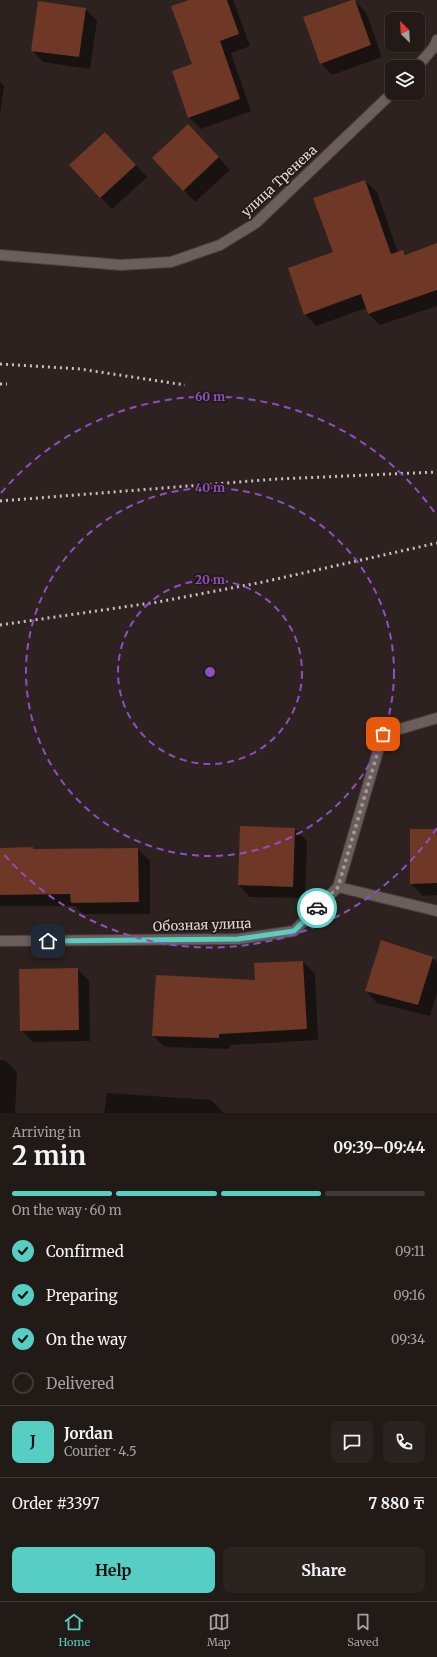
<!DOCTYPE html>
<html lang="en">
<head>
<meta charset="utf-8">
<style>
	body { margin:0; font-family:Merriweather,serif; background:#2a2320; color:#f1f3f6; height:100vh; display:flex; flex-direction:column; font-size:15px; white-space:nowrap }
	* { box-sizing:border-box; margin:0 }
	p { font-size:13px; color:#a2a1a1 }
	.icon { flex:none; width:22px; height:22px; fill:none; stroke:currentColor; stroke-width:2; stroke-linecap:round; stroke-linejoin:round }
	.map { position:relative; height:1113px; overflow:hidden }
	.drawer { display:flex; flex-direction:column; background:#221a17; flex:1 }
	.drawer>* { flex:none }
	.needle { width:26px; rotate:336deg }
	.buttons { position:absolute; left:385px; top:12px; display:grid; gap:8px }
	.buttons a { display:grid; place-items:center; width:40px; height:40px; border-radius:8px; background:#221a17; box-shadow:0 1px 3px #0004,0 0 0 1px #3f3836; font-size:20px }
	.pin { position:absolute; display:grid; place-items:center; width:34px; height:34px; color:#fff; margin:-17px; border-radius:8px; box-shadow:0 2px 6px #0006 }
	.courier { position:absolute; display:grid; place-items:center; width:40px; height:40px; margin:-20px; border:3px solid #56cec3; border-radius:50%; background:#fff; color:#222; box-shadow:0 1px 5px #0007 }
	.headline em { font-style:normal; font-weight:700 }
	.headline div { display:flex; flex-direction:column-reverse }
	.headline { display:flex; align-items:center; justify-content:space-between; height:68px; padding:0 12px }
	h1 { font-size:26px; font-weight:700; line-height:30px }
	.bar { display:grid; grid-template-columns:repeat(4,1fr); gap:6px 4px; align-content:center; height:48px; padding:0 12px }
	.bar i { height:5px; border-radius:3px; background:#3f3836 }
	.bar .current { background:#56cec3 }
	.bar p { grid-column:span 4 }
	.line { display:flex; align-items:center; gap:10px; padding:0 12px; border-top:1px solid #3f3836 }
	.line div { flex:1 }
	.round { display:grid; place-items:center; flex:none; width:42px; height:42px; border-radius:8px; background:#2a2320 }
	ol { padding:0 12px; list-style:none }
	li { display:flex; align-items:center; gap:12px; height:44px }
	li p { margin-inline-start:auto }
	li .icon { padding:4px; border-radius:50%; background:#56cec3; color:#111; stroke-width:4 }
	li:last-child { color:#a2a1a1 }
	li i { width:22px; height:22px; border:2px solid #3f3836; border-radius:50% }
	.action { display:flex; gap:8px; margin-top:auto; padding:8px 12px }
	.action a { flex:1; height:46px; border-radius:8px; background:#56cec3; color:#111; font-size:16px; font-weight:700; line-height:46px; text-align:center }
	.action a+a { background:#2a2320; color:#f1f3f6 }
	.tab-bar { display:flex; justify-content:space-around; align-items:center; height:56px; border-top:1px solid #3f3836; background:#221a17; font-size:11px; color:#a2a1a1 }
	.tab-bar a { display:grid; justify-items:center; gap:2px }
	.tab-bar .current { color:#56cec3 }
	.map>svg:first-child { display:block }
</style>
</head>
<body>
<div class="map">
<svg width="437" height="1113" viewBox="0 0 437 1113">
	<rect width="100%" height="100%" fill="#2d221f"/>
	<g fill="#0007">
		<path d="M192,0H233L250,46L231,53L251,111L201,129L189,117L193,65Z"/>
		<path d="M354,0L366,12L382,57L332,75L321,63Z"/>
		<path d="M86,9L97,21L90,69L43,62L32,50Z"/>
		<path d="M0,82L4,86L0,116Z"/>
		<path d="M200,137L230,170L195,202L184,190Z"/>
		<path d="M117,145L147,177L112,209L70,165Z"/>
		<path d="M365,181L377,192L398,253L403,251L407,255L437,244V306L380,325L369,314L366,308L316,326L305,314L334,253Z"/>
		<path d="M295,829L307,841L305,898L250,897L239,885Z"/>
		<path d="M437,830V895L423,896L411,884Z"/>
		<path d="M0,849H138L150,861V914H83L75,906H0Z"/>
		<path d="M433,958L437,963V993L430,1016L377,1003L366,991Z"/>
		<path d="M303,962L315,974L318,1040L230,1045V1049L165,1047L153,1036L256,981L255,964Z"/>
		<path d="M78,969L89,981L90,1041L33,1042L21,1030Z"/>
		<path d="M0,1060H5L17,1072L15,1113H0Z"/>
		<path d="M107,1093L211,1100L224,1113H104Z"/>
	</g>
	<g fill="#6e3726">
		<path d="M189,0H227L239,34L220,41L240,99L188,118L172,71L192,64L171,6Z"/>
		<path d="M352,0H355L371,45L320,64L303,17Z"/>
		<path d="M38,1L86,8L79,57L31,51Z"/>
		<path d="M188,124L219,157L183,191L152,158Z"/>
		<path d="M105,132L136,165L100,198L69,165Z"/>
		<path d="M365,180L391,254L403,250L405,255L437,243V290L368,314L361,294L304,315L288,268L333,252L313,198Z"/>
		<path d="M240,826L295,828L293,887L238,885Z"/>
		<path d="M410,829H437V883L410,884Z"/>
		<path d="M33,847V849L138,848L139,902L71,903L70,894L0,895V848Z"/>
		<path d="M381,940L433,957L418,1005L365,991Z"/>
		<path d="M303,961L307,1029L219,1034V1038L152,1036L156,975L255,980L254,963Z"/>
		<path d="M78,968L79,1030L20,1031L19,969Z"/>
	</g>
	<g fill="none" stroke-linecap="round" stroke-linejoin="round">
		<g stroke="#4a413f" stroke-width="12">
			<g id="street">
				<path d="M417,67L434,47L437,40"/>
				<path d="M0,255L121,265L171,262L220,245L256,223L392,93"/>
				<path d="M338,887L437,911"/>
				<path d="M0,941L238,939L294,931L338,887L383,734L437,718"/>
			</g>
		</g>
		<use href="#street" stroke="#6b5e5b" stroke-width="10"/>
		<g stroke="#c8bfbd" stroke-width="3" stroke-dasharray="2 4" stroke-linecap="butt">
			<path d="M0,364L80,369L185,385"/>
			<path d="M0,384H7"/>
			<path d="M0,501L277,479L437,472"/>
			<path d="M0,625L158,602L263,582L437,543"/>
		</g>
	</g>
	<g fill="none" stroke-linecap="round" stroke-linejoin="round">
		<path stroke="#a29997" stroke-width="4" stroke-dasharray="0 7.2" d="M317,908L338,887L383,734"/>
		<path stroke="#56cec3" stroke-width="5" d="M48,941L238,939L294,931L317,908"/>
	</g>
	<g fill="none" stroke="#8f4fc4" stroke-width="2" stroke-dasharray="7 5">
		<circle cx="210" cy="672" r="92"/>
		<circle cx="210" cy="672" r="184"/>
		<path d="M437 828A275 275 0 0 1 1 851M1 493A275 275 0 0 1 437 516"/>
	</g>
	<g text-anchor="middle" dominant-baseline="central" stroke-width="3.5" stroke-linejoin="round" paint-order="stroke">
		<g font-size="13" fill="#e1d9d7" stroke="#231916">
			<text transform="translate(279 181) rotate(-43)">улица Тренева</text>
			<text transform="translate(202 925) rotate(-2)">Обозная улица</text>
		</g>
	</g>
	<circle cx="210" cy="672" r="6" fill="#8f4fc4" stroke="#231916" stroke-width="2"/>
	<g font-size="12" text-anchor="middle" font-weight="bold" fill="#8f4fc4" stroke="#231916" stroke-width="3.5" stroke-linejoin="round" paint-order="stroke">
		<text x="210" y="401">60 m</text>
		<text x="210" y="492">40 m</text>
		<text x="210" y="584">20 m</text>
	</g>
</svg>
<div class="buttons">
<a><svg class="needle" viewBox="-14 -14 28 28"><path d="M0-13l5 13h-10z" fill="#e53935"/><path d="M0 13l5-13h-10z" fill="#a2a1a1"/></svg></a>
<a><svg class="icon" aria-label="layers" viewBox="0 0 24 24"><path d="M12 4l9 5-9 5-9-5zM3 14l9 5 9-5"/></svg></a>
</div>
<div class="pin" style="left:383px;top:734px;background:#ea580c"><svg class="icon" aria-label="bag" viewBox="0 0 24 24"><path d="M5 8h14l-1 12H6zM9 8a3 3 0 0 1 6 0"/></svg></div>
<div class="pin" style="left:48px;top:941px;background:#1f2937"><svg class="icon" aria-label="home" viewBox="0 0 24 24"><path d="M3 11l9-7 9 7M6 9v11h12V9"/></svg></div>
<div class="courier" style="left:317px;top:908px"><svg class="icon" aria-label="car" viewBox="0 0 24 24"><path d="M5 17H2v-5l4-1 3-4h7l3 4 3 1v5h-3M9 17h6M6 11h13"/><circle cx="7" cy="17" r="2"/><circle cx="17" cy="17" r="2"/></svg></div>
</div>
<section class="drawer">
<div class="headline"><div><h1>2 min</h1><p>Arriving in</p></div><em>09:39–09:44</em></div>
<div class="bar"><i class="current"></i><i class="current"></i><i class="current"></i><i></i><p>On the way · 60 m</p></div>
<ol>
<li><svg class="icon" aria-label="check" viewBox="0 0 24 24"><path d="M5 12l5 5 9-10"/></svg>Confirmed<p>09:11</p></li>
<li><svg class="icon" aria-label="check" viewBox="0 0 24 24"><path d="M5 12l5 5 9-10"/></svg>Preparing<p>09:16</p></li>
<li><svg class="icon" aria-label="check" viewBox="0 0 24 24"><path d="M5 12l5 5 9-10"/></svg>On the way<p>09:34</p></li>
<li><i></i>Delivered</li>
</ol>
<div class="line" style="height:72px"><b class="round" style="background:#56cec3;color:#111">J</b><div><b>Jordan</b><p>Courier · 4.5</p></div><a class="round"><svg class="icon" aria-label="chat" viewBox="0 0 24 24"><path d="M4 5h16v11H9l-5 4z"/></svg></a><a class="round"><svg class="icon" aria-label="phone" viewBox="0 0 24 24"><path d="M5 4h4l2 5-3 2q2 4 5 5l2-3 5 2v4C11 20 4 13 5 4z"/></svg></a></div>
<div class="line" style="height:52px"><div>Order #3397</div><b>7 880 ₸</b></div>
<div class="action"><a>Help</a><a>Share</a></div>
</section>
<nav class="tab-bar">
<a class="current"><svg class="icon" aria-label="home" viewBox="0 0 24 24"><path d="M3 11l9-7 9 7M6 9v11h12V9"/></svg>Home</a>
<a><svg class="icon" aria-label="map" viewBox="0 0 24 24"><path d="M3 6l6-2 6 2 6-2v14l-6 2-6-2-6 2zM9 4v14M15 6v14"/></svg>Map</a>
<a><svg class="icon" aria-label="saved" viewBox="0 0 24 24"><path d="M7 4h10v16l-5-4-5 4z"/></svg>Saved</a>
</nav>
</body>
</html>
